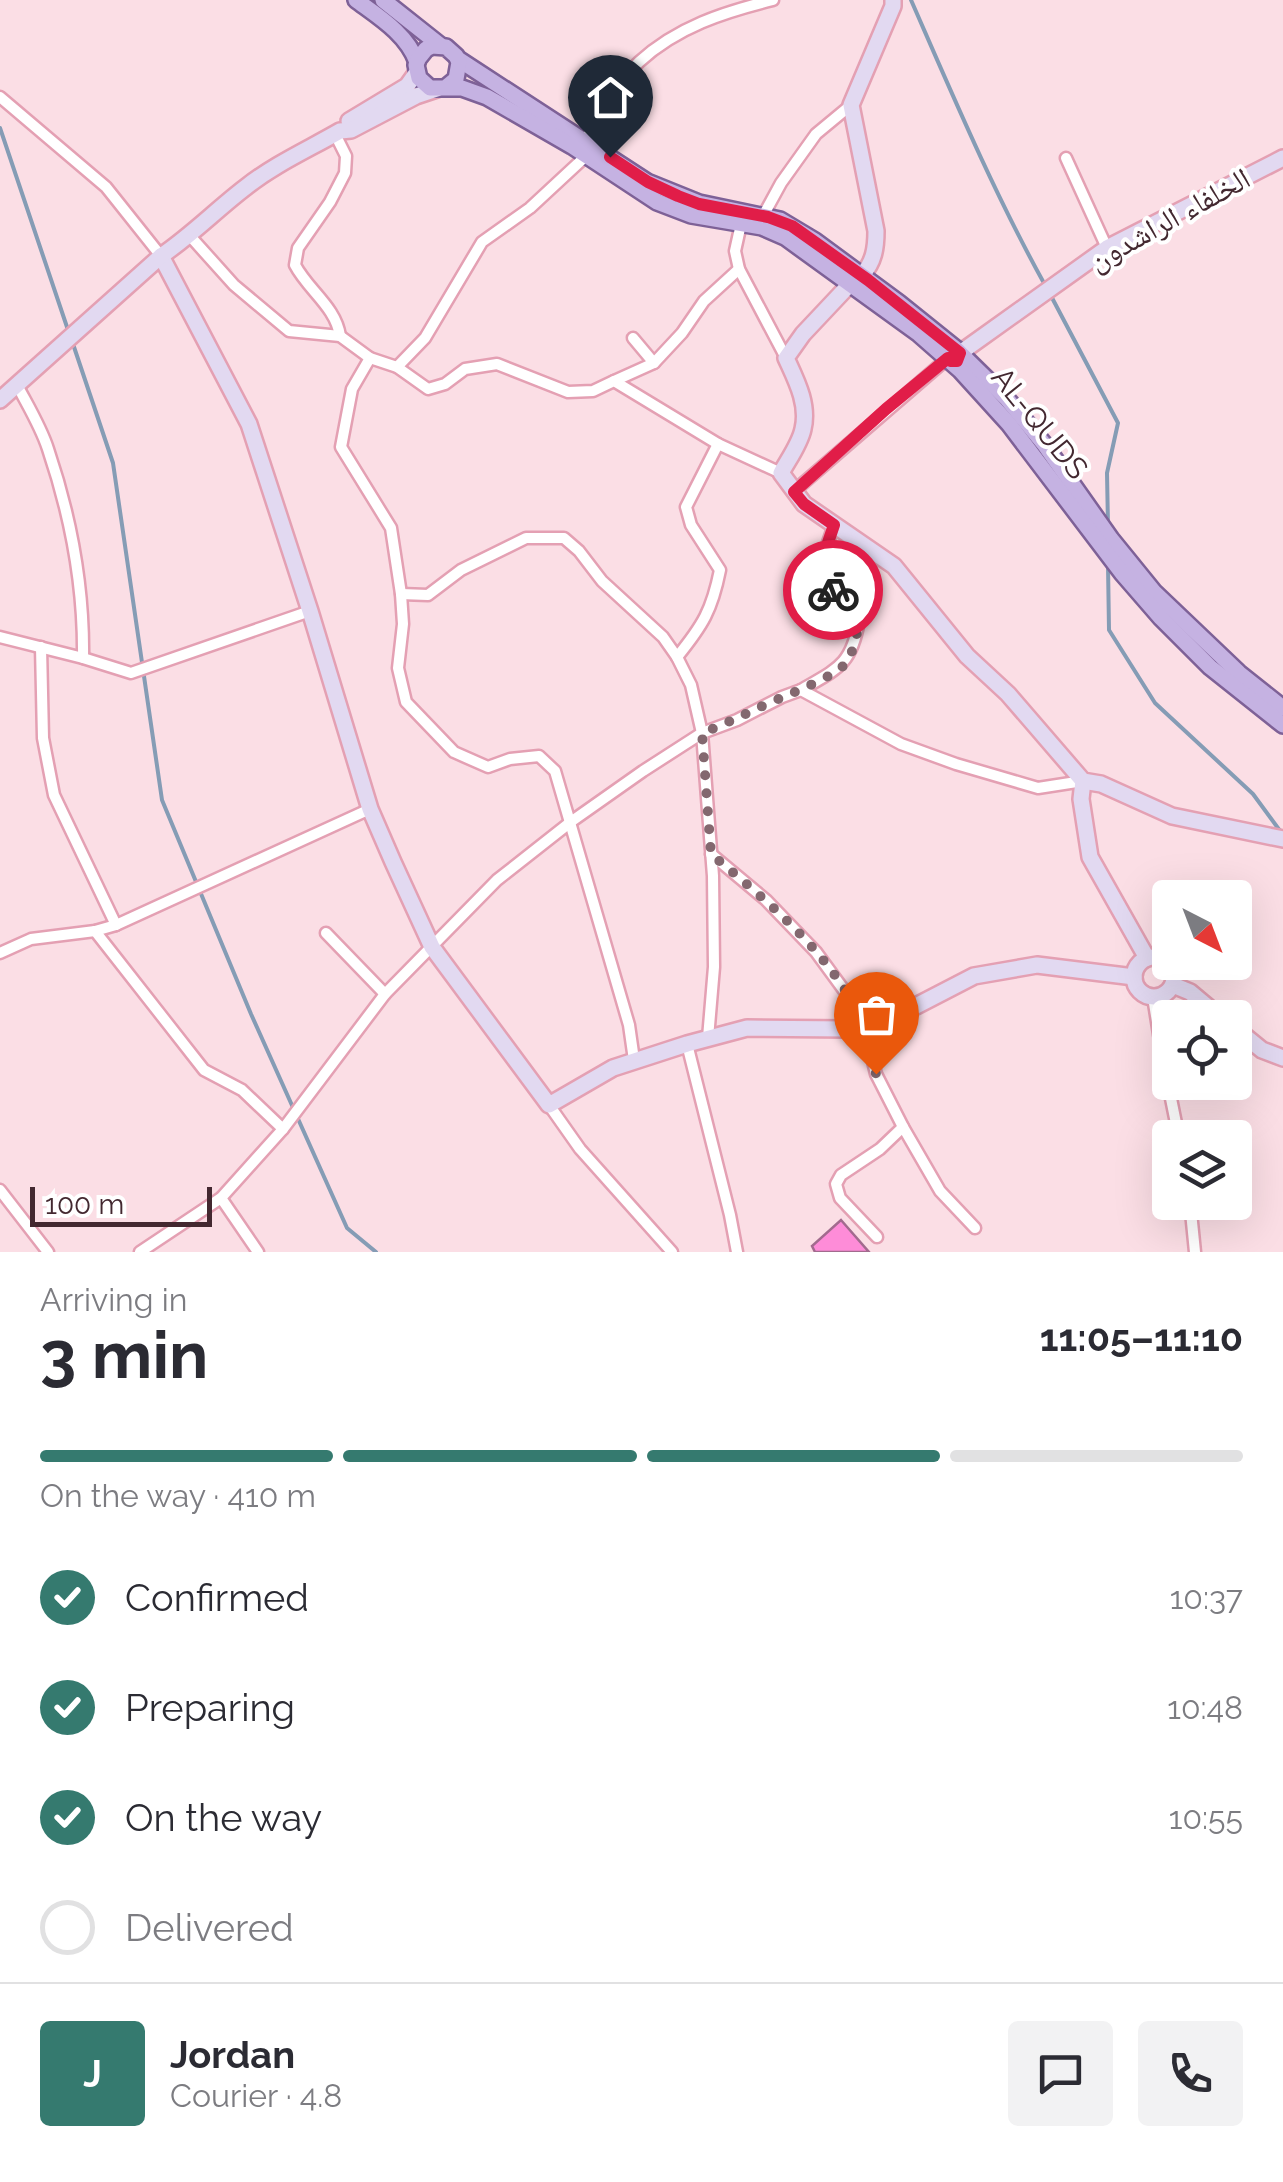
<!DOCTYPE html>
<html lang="en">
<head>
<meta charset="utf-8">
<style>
	body { margin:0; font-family:Raleway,"Noto Naskh Arabic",sans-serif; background:#f2f2f3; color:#2b2b33; height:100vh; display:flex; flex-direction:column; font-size:38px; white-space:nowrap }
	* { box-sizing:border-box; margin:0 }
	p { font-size:32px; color:#7c7c81 }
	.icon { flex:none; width:55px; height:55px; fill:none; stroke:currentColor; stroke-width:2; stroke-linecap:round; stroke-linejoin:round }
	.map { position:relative; height:1252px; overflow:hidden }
	.drawer { display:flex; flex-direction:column; background:#fff; flex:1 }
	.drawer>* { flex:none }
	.needle { width:65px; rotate:138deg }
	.buttons { position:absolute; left:1152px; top:880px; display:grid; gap:20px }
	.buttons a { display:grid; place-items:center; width:100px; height:100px; border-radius:10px; background:#fff; box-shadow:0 10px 40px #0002; font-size:50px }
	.scale { position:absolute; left:30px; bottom:25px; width:182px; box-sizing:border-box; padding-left:10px; border:5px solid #432830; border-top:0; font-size:28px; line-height:35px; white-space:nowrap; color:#432830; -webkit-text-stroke:8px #fff; paint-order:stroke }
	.pin { position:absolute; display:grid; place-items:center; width:85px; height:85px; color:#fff; margin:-102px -42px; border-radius:50% 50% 50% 0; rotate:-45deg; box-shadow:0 0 10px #0007 }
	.pin .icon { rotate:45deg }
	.courier { position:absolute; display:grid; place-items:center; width:100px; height:100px; margin:-50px; border:8px solid #e11d48; border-radius:50%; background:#fff; color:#222; box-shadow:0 2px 12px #0007 }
	.headline em { font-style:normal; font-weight:700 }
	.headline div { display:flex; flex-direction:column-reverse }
	.headline { display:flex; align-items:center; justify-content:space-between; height:170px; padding:0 40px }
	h1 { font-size:65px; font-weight:700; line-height:75px }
	.bar { display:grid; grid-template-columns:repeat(4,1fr); gap:15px 10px; align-content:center; height:120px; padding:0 40px }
	.bar i { height:12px; border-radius:8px; background:#e1e1e2 }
	.bar .current { background:#357a6f }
	.bar p { grid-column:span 4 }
	.line { display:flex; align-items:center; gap:25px; padding:0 40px; border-top:2px solid #e1e1e2 }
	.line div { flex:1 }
	.round { display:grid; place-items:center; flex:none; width:105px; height:105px; border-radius:10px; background:#f2f2f3 }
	ol { padding:0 40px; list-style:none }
	li { display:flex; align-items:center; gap:30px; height:110px }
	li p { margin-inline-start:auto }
	li .icon { padding:10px; border-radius:50%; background:#357a6f; color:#fff; stroke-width:4 }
	li:last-child { color:#7c7c81 }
	li i { width:55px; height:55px; border:5px solid #e1e1e2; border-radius:50% }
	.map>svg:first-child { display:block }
</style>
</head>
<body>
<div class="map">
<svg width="1283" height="1252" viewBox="0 0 1283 1252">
	<rect width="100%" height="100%" fill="#fbdee5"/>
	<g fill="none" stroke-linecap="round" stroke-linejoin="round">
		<g stroke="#859cb5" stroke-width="4">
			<path d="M911,0C953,96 994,193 1045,285"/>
			<path d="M0,128L68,330"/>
			<path d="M1050,294L1118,423L1107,473L1108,526"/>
			<path d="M73,344L113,463L162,800L251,1014L347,1228L376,1252"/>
			<path d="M1108,565L1109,630L1155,703L1253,794L1283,835"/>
		</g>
	</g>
	<path fill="#fe8cd8" stroke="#a26b8e" stroke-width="2.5" d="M841,1220L869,1252H815L812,1246Z"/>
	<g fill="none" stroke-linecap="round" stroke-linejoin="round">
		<g stroke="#e4a0b3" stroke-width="15">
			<g id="street">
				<path d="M0,97L106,187L161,256"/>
				<path d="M335,134L346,156L345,173L330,202L298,248L295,265C308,290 336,307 340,336"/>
				<path d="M585,140C599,119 621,79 639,62C677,27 724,12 773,0"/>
				<path d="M1066,158L1107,248"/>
				<path d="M763,216L781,183L816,134L851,105"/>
				<path d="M741,224L735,251L739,269L786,358"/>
				<path d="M190,236L234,285L289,331L340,336L370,358L397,367L428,389L445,384L465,369L497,364L568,392L593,391L614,381L718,444L781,473"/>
				<path d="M370,358L352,389L341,447L391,528L401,594L403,624L398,668L406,702L454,752L488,767L510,759L539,756L555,771L629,1025L634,1060"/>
				<path d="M654,363L682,333L704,301L739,269"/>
				<path d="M397,367L425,338L482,242L530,208L586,156"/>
				<path d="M614,381L654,363L633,338"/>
				<path d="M17,385C28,406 41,427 48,449C71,517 84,586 83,658"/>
				<path d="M793,492L948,358"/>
				<path d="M401,594L428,595L461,570L526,538H564L579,551L602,581L663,637L677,657L691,685L702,733L713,876L714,967L708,1038"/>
				<path d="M0,637L83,658L131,673L310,611"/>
				<path d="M41,647L43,738L54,795L116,925"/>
				<path d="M677,657C703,625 712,610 720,570L691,525L686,507L718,444"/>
				<path d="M801,690C837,669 852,665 859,620L839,595L822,581L820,566L834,525"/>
				<path d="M711,854L766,900L816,952L846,993L864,1024L876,1074L903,1127L940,1191L975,1228"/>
				<path d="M95,931L204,1070L242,1090L283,1129"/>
				<path d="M326,933L385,994"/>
				<path d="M0,953L31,939L95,931L116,925L370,809"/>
				<path d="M1153,997L1163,1059L1179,1138"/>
				<path d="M687,1044L730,1215L737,1252"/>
				<path d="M549,1105L580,1149L672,1252"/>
				<path d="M0,1190L48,1252"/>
				<path d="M221,1198L258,1252"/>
				<path d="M1190,1202L1195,1252"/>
				<path d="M877,1237L840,1198L836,1184L841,1175L880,1149L903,1127"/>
				<path d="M140,1252L221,1198L283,1129L385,994L497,880L572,821L643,771L702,733L737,720L782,697L801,690L901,744L956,764L1038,788L1083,781"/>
			</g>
		</g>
		<g stroke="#e4a0b3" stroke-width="20">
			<g id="secondary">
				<path d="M349,121L407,86L417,72"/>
				<path d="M161,256L249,424L310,611L370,809L393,862L432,947L549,1105L613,1068L687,1044L747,1028L849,1029L916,1006L974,976L1037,965L1134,977"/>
				<path d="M862,275C874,262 876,248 876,231L851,105L893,6V0"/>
				<path d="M851,283L803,334L786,358C796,380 809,404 803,429C800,444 788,460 781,473L804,504L894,566L967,656L1008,694L1083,781L1101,784L1172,816L1283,839"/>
				<path d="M960,353L1107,248L1283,158"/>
				<path d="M0,400L161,256C192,235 217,209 246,187C275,164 309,149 340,131L351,130L416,96L437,89"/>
				<path d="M1083,781L1081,799L1090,857L1147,958"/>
				<circle cx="1154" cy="977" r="20"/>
				<path d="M1173,985L1190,992L1221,1018"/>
				<path d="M1235,1028L1262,1050L1283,1058"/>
			</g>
		</g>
		<g stroke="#7e6197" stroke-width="20">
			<g id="primary">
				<path d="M356,0C379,17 407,34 417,62"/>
				<path d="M383,0L441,46"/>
				<path d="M458,59L647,182L699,203L780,220L815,241L899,303L955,348L1007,399L1044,444L1111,539L1154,592L1239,673L1283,708"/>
				<path d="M445,88L456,79L459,62L456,56L446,47L432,46L426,49L418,59L416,65L419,78L430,88H462L487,97L572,146L657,202L691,215L762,227L785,237L919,334L960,370L1009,424L1122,573L1161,618L1210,667L1283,725"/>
			</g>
		</g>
		<use href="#street" stroke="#fff" stroke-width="10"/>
		<use href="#secondary" stroke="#e2d9f1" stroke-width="15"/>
		<use href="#primary" stroke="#c5b2e2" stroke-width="15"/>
	</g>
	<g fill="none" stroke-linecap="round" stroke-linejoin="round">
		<path stroke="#83686f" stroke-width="10" stroke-dasharray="0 18" d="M833,590L859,620C857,634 854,654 844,665C833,677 796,691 781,698C754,709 729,723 702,733L711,854C767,901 831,953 862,1021C869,1037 872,1057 876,1074"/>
		<path stroke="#e11d48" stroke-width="12" d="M610,157L648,182L678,196L699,204L768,217L792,226L868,280L960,353L957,361H950L948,358L886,409L794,492L804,504L834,525L820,566L822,581L833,590"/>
	</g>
	<g text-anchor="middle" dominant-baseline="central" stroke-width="8" stroke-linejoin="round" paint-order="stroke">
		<g font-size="30" fill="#432830" stroke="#fff">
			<text transform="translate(1169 219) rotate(-29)">الخلفاء الراشدون</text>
			<text transform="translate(1040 423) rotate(51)">AL-QUDS</text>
		</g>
	</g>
</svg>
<div class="buttons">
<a><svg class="needle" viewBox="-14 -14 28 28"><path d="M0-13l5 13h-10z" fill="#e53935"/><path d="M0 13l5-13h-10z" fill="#7c7c81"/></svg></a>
<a><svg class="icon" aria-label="locate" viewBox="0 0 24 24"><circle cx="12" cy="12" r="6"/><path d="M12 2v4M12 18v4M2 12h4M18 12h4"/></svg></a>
<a><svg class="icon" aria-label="layers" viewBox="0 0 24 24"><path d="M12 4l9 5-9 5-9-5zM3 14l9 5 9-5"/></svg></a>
</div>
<div class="scale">100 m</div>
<div class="pin" style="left:876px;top:1074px;background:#ea580c"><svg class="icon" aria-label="bag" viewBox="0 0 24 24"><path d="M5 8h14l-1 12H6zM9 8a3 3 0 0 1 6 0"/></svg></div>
<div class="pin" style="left:610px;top:157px;background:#1f2937"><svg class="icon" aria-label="home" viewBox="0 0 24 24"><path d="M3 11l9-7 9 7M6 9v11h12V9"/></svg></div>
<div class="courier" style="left:833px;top:590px"><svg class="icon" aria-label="bike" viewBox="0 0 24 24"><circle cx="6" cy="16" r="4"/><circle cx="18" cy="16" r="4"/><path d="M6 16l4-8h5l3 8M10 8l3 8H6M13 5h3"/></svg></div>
</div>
<section class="drawer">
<div class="headline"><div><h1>3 min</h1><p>Arriving in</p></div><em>11:05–11:10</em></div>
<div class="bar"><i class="current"></i><i class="current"></i><i class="current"></i><i></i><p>On the way · 410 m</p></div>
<ol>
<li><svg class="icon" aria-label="check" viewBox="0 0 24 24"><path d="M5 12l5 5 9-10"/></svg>Confirmed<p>10:37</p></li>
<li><svg class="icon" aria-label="check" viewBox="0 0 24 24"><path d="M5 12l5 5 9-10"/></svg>Preparing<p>10:48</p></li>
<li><svg class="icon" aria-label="check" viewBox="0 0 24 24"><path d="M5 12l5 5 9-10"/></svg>On the way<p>10:55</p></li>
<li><i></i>Delivered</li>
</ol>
<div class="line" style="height:180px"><b class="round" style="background:#357a6f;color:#fff">J</b><div><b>Jordan</b><p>Courier · 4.8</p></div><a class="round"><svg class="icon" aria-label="chat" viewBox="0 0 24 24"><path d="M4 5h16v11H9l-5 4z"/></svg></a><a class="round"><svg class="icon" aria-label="phone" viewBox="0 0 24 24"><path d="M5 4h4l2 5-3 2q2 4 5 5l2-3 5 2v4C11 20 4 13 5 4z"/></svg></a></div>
</section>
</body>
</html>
